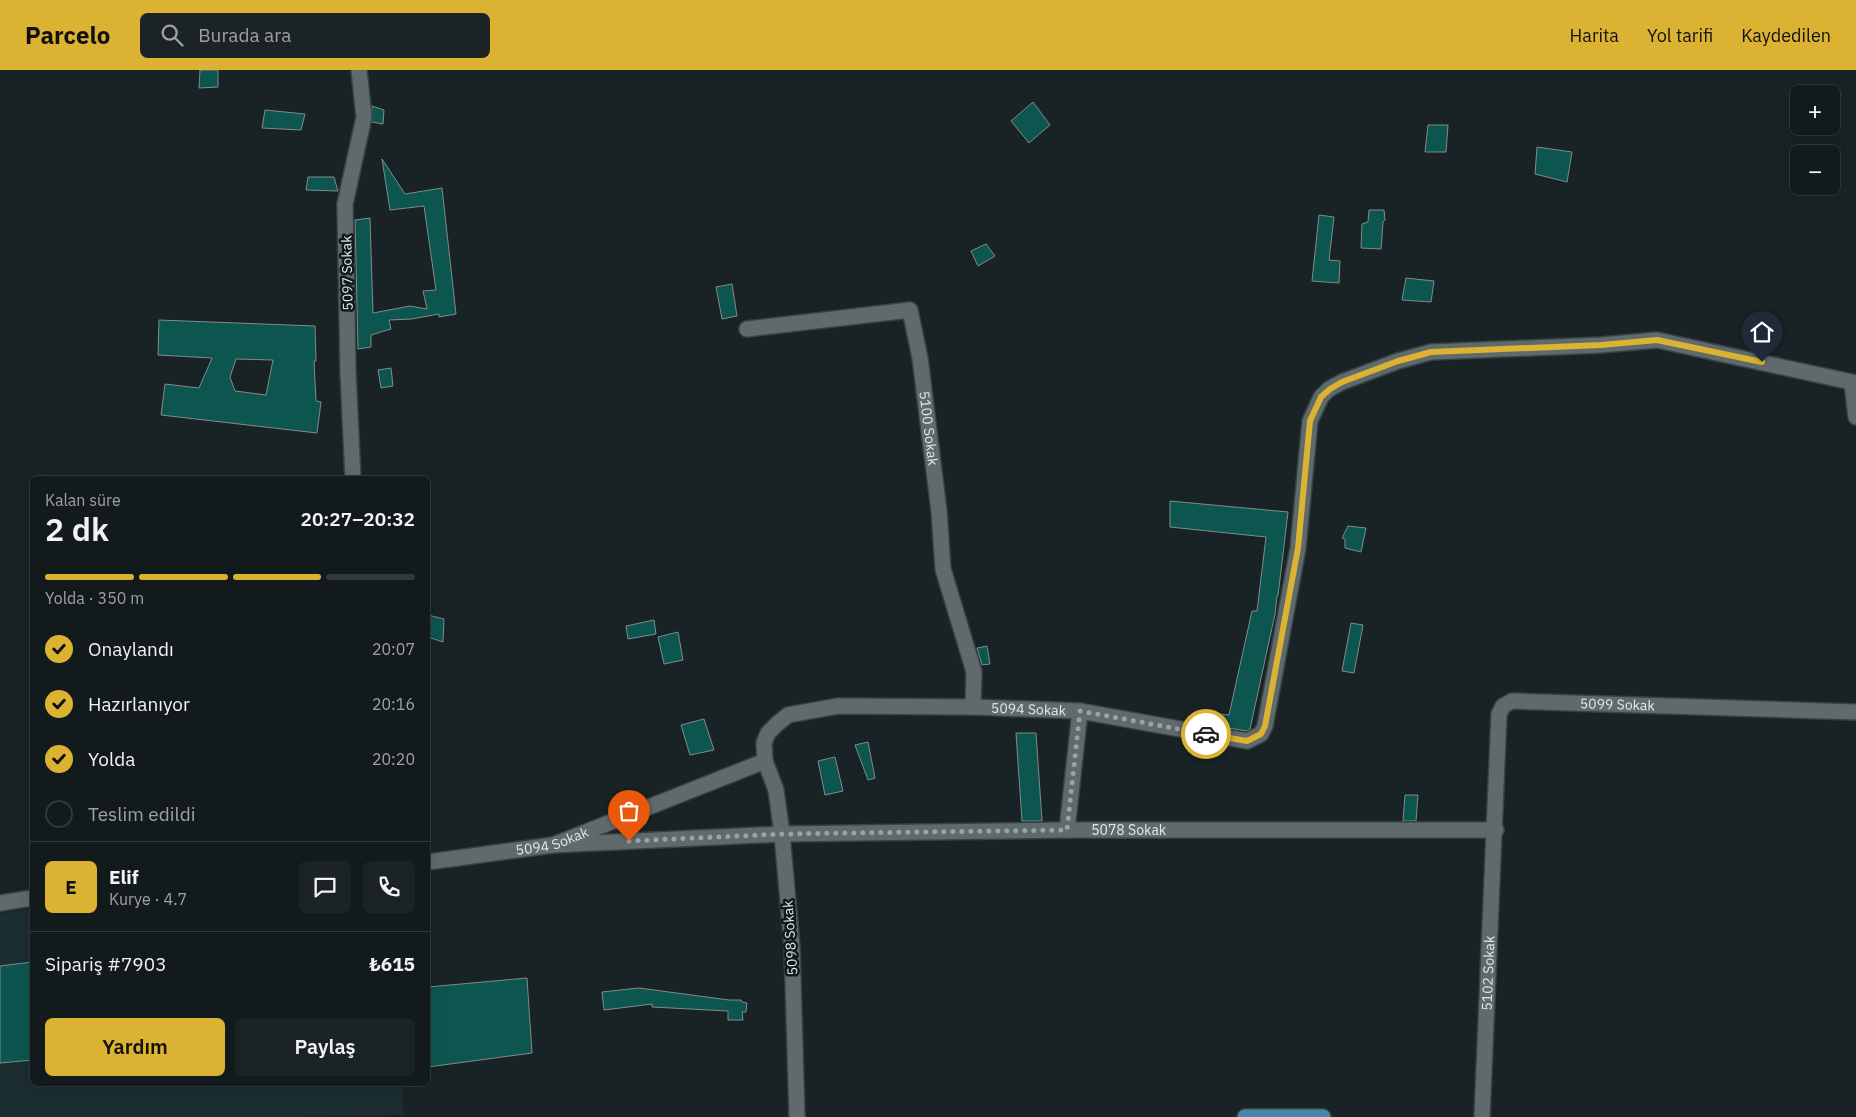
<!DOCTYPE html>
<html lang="tr">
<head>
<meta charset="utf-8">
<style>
	body { margin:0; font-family:"IBM Plex Sans",sans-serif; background:#1c2325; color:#f1f3f6; height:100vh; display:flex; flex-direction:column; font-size:19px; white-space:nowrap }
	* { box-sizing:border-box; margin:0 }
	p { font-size:16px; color:#9da1a3 }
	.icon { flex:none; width:28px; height:28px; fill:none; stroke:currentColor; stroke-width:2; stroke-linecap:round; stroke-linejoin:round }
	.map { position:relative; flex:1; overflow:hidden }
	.sheet { position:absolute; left:30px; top:406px; width:400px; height:610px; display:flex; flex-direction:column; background:#131a1c; border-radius:8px; box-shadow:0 5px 20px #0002,0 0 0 1px #32383b }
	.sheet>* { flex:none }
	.buttons { position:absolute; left:1790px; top:15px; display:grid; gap:10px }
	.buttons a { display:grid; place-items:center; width:50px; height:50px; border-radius:8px; background:#131a1c; box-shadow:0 5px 20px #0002,0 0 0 1px #32383b; font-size:25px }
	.pin { position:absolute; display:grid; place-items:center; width:42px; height:42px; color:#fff; margin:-51px -21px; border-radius:50% 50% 50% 0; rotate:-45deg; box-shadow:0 0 5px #0007 }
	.pin .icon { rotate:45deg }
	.courier { position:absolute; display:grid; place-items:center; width:50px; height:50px; margin:-25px; border:4px solid #dcb233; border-radius:50%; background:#fff; color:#222; box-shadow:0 1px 6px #0007 }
	.overview em { font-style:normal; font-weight:600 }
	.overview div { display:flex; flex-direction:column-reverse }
	.overview { display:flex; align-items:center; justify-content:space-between; height:85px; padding:0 15px }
	h1 { font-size:32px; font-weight:600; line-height:38px }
	.bar { display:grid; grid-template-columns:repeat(4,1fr); gap:8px 5px; align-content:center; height:60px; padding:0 15px }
	.bar i { height:6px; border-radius:4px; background:#32383b }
	.bar .selected { background:#dcb233 }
	.bar p { grid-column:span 4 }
	.line { display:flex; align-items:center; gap:12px; padding:0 15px; border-top:1px solid #32383b }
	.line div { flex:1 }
	.round { display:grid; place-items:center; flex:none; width:52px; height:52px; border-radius:8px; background:#1c2325 }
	ol { padding:0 15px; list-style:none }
	li { display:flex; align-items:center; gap:15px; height:55px }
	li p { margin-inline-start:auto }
	li .icon { padding:5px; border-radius:50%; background:#dcb233; color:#111; stroke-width:4 }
	li:last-child { color:#9da1a3 }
	li i { width:28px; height:28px; border:2px solid #32383b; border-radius:50% }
	.button { display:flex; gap:10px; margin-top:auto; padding:10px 15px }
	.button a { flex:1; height:58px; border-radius:8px; background:#dcb233; color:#111; font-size:20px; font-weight:600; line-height:58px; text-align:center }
	.button a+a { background:#1c2325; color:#f1f3f6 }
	header { display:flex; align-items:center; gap:30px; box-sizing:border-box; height:70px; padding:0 25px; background:#dcb233; color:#111 }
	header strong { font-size:24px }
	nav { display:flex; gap:28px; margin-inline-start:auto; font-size:18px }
	.search { width:350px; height:45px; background:#1c2325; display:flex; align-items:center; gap:12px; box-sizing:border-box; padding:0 18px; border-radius:8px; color:#9da1a3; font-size:19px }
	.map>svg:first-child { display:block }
</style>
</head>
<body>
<header>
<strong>Parcelo</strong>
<div class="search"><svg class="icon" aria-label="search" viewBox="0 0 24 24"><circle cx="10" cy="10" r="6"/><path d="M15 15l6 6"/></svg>Burada ara</div>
<nav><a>Harita</a><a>Yol tarifi</a><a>Kaydedilen</a></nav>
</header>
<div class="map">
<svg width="1856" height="1047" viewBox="0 0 1856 1047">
	<rect width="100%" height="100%" fill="#192325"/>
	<path fill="#1c2e32" d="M32,839V1014H403V1045L277,1047H0V843Z"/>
	<g fill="#0d5650" stroke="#7f8c8a" fill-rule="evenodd">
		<path d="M200,0H218V17L199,18Z"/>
		<path d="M1033,32L1050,55L1029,73L1011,51Z"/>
		<path d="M372,36L384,40L383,54L372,52Z"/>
		<path d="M265,40L305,44L301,60L262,58Z"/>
		<path d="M1428,55H1448L1446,82H1425Z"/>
		<path d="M1537,77L1572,82L1567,112L1535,104Z"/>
		<path d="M382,89L405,124L442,118L456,244L439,247V244L412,249L389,250L391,259L371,265V277L358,279L355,150L370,148L373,243L410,236L427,239L423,221L436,220L424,136L390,140Z"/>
		<path d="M308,107H334L338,121L306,120Z"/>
		<path d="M1369,140H1384L1385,150L1383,152L1381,179L1361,178L1362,154L1368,152Z"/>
		<path d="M1319,145L1334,147L1329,190L1340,191L1339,213L1312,211Z"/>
		<path d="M986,174L995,186L978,196L971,181Z"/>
		<path d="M1406,208L1434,211L1431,232L1402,230Z"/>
		<path d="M732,214L737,246L722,249L716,217Z"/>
		<path d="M159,250L315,256L316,291H314L316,331L321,332L317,363L161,345L165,314L199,318L212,288L158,285ZM236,289L273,290L266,325L235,321L230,307Z"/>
		<path d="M391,298L393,316L381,318L378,300Z"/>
		<path d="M1170,431L1288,442L1278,526H1277L1275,544L1250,659L1247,661L1216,656L1218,644L1229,645L1252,541H1257L1266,467L1170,457Z"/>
		<path d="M1348,456L1366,458L1361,482L1345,478V469L1342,468Z"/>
		<path d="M428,545L444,549L443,572L428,567Z"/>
		<path d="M654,550L656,564L628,569L626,556Z"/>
		<path d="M1351,553L1363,555L1354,603L1342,601Z"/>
		<path d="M678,562L683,590L664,594L658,567Z"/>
		<path d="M987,576L990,594L982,595L977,578Z"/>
		<path d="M704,649L714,680L690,685L681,655Z"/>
		<path d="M1016,663H1036L1042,751H1022Z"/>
		<path d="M868,672L875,708L868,710L855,675Z"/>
		<path d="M835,687L843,721L825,725L818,691Z"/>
		<path d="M1405,725H1418L1416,751H1403Z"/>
		<path d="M32,892V990L0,993V896Z"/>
		<path d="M527,908L532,983L428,997V917Z"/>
		<path d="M639,918L729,930H741L742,932L747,933L746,942H742L743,950H728V941L652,937V934L604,940L602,922Z"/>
	</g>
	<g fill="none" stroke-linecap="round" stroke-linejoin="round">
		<g stroke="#394142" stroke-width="18">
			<g id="minor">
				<path id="s1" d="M747,259L910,240L920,288L939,441L943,499L974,602L973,637"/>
				<path d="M1852,313L1856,347"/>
				<path d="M353,409L348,302L345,134L364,47L359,0"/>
				<path d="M1067,760L1080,641"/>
				<path id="s2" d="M553,775L782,764L1067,760H1496"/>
				<path id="s3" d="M428,792L553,775L765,691"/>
				<path d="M0,833L32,828"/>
				<path id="s4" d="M797,1047L792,877L782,764L776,720L765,691L764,673L768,663L777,654L788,645L838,636L973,637L1080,641L1247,671L1261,664L1265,656L1298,478L1310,351L1321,327L1329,319L1342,312L1398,291L1431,282L1601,275L1657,270L1856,313"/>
				<path id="s5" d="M1482,1047L1499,644L1503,636L1512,631L1856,642"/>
			</g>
		</g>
		<g stroke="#394142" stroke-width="18">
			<path id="major" d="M1245,1047H1323"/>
		</g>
		<use href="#minor" stroke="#5f6a6d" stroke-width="15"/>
		<use href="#major" stroke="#4788aa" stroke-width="15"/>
	</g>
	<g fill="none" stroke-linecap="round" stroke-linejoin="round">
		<path stroke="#9aa2a4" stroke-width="5" stroke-dasharray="0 9" d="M629,771L782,764L1067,760L1080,641L1206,664"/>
		<path stroke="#dcb233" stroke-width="6" d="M1206,664L1247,671L1261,664L1265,656L1298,478L1310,351L1321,327L1330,319L1342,312L1398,291L1431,282L1601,275L1657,270L1762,292"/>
	</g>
	<g text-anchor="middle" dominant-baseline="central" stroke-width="5" stroke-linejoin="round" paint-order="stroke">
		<g font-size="14" fill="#e0e7e8" stroke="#0f191b">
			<text transform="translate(347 203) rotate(-91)">5097 Sokak</text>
			<text stroke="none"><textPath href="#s1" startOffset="284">5100 Sokak</textPath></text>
			<text stroke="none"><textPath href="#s5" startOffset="528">5099 Sokak</textPath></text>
			<text stroke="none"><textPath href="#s4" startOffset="656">5094 Sokak</textPath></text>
			<text stroke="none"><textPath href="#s2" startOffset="576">5078 Sokak</textPath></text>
			<text stroke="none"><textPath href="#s3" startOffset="126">5094 Sokak</textPath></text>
			<text transform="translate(790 868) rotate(-94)">5098 Sokak</text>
			<text stroke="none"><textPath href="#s5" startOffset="144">5102 Sokak</textPath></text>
		</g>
	</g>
</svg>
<div class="buttons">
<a>+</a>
<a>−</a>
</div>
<div class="pin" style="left:629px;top:771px;background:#ea580c"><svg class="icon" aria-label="bag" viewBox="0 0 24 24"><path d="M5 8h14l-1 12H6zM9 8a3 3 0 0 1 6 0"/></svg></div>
<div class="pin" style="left:1762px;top:292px;background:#1f2937"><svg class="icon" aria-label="home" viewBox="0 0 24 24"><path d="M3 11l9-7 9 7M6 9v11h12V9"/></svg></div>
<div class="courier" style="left:1206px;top:664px"><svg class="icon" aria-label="car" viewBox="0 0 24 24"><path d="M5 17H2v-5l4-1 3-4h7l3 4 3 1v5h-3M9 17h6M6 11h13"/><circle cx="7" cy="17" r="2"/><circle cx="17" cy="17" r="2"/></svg></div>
<section class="sheet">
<div class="overview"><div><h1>2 dk</h1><p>Kalan süre</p></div><em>20:27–20:32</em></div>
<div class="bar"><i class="selected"></i><i class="selected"></i><i class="selected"></i><i></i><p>Yolda · 350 m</p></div>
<ol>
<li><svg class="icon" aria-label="check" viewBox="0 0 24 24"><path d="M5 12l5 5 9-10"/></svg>Onaylandı<p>20:07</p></li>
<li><svg class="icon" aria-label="check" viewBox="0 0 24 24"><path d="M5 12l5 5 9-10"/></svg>Hazırlanıyor<p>20:16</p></li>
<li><svg class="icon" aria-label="check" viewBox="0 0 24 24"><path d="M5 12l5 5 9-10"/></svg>Yolda<p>20:20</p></li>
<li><i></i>Teslim edildi</li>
</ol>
<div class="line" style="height:90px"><b class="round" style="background:#dcb233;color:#111">E</b><div><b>Elif</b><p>Kurye · 4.7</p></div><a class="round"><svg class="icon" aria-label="chat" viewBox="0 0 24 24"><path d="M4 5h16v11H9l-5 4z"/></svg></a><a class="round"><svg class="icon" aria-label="phone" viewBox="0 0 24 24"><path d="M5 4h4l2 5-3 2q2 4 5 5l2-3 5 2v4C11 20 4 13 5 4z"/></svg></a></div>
<div class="line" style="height:65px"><div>Sipariş #7903</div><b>₺615</b></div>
<div class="button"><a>Yardım</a><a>Paylaş</a></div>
</section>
</div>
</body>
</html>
